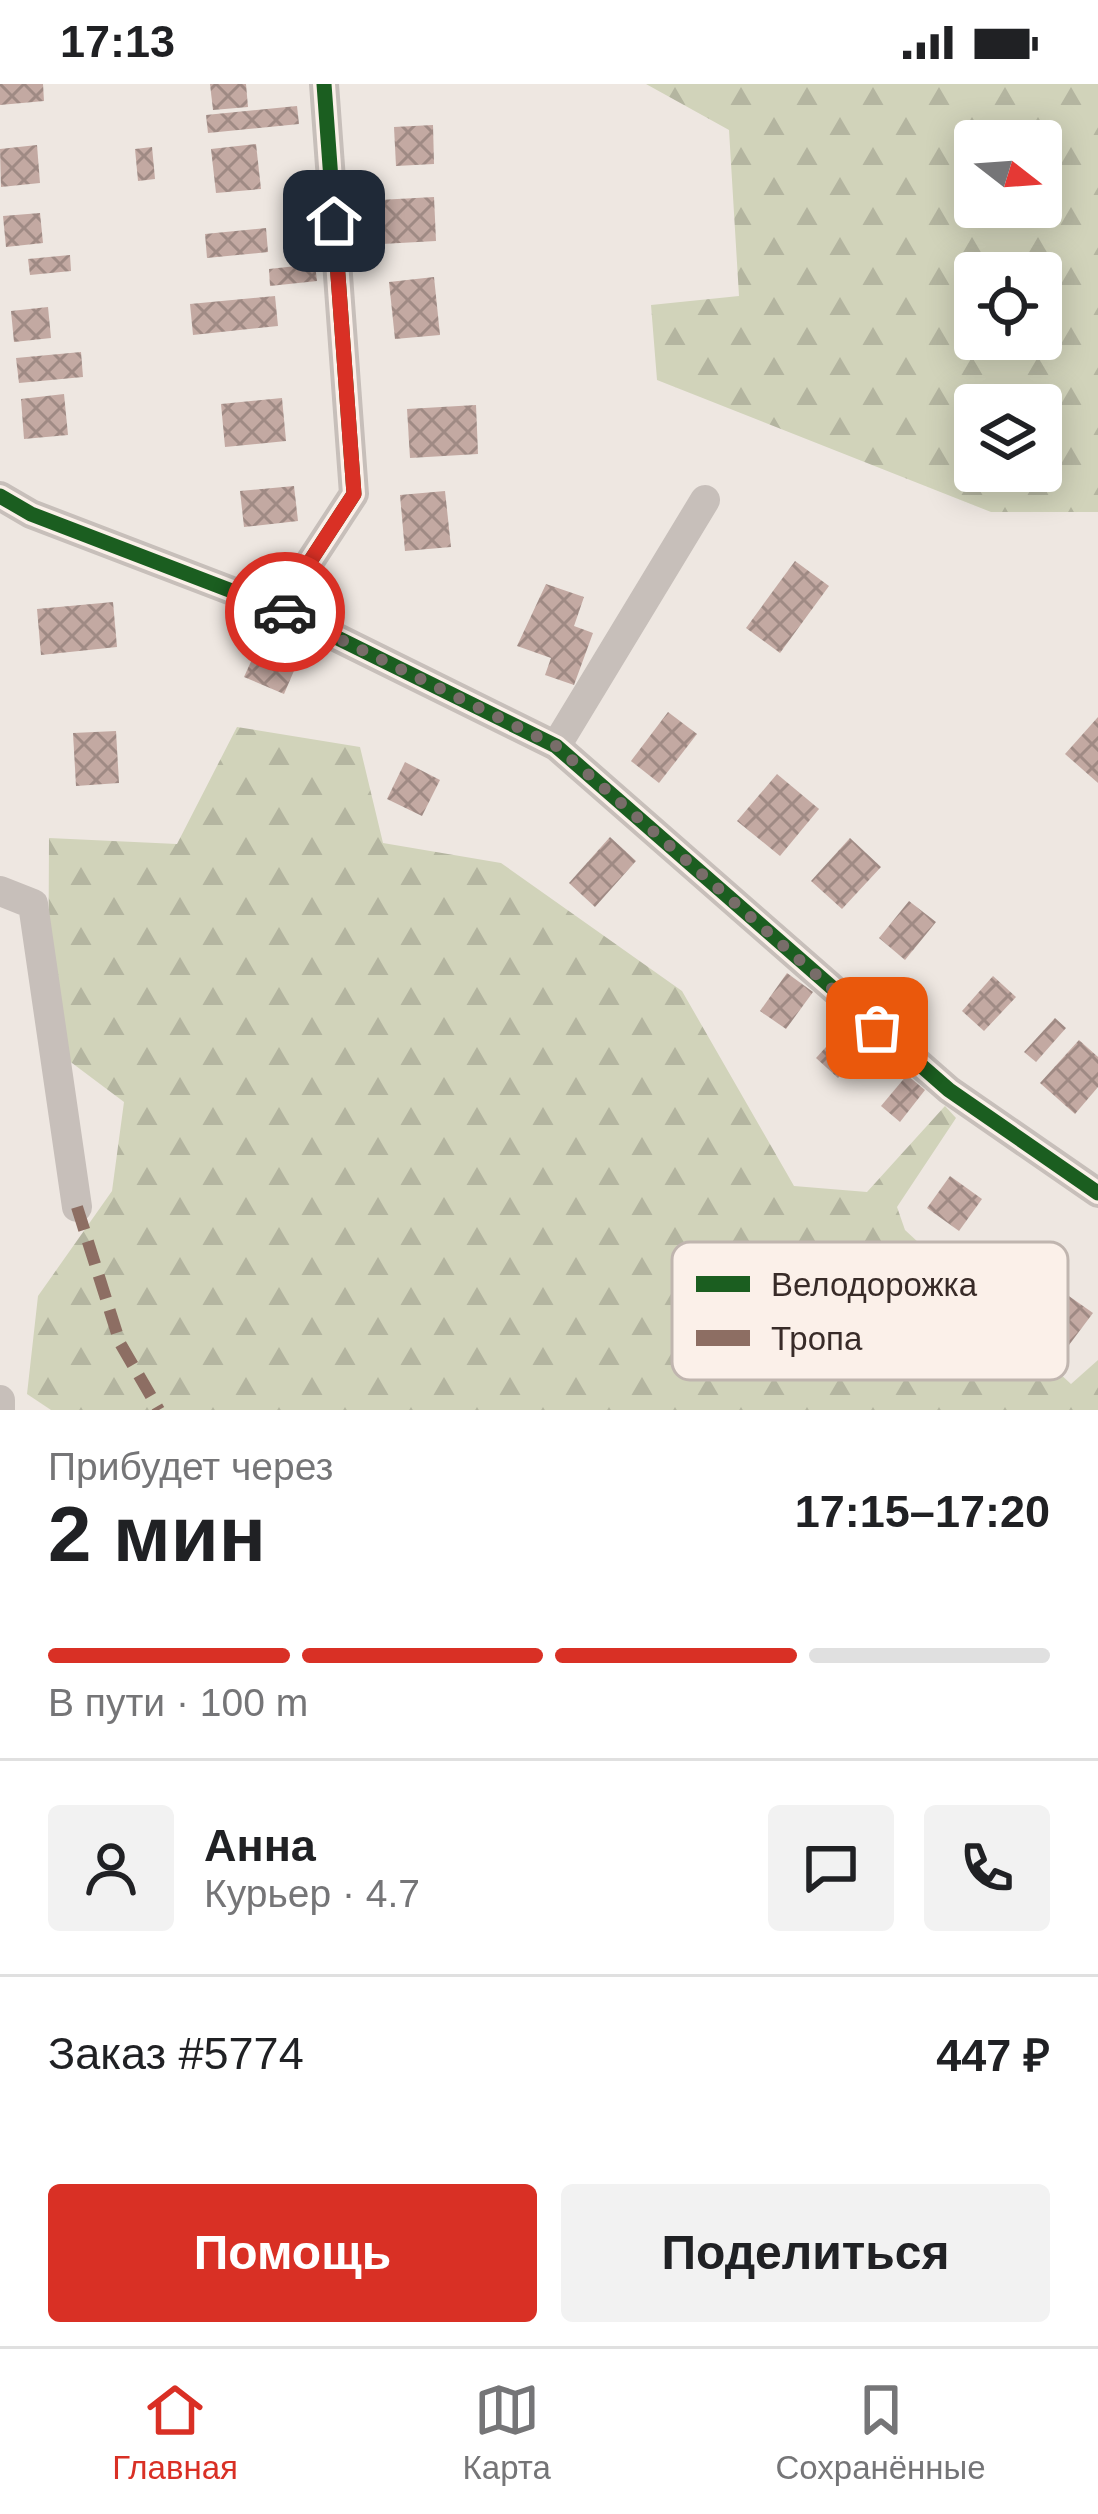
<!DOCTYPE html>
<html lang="ru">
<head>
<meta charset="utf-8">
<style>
	body { margin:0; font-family:Arial,sans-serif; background:#f2f2f2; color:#202124; height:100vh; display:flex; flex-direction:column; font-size:45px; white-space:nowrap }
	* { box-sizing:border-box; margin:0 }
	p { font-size:39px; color:#757577 }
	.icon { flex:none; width:66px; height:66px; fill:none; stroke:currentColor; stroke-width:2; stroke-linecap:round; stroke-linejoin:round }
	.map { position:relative; height:1326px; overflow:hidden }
	.details { display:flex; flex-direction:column; background:#fff; flex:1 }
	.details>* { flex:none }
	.needle { width:78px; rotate:107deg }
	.controls { position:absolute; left:954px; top:36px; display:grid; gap:24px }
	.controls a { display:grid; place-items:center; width:108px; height:108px; border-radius:12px; background:#fff; box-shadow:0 6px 30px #0003; font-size:60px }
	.pin { position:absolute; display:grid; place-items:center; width:102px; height:102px; color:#fff; margin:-51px; border-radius:24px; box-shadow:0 6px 18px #0006 }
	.courier { position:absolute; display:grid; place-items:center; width:120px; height:120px; margin:-60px; border:9px solid #d93025; border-radius:50%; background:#fff; color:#222; box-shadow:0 3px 15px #0007 }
	.head em { font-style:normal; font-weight:700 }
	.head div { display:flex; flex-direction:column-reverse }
	.head { display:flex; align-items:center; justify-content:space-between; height:204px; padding:0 48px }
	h1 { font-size:78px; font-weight:700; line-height:90px }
	.bar { display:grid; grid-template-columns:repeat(4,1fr); gap:18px 12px; align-content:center; height:144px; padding:0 48px }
	.bar i { height:15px; border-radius:9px; background:#e0e0e0 }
	.bar .selected { background:#d93025 }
	.bar p { grid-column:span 4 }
	.line { display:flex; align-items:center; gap:30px; padding:0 48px; border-top:3px solid #e0e0e0 }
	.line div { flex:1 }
	.round { display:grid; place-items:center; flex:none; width:126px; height:126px; border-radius:12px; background:#f2f2f2 }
	.primary-button { display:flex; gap:24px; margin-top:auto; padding:24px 48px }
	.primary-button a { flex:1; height:138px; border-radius:12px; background:#d93025; color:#fff; font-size:48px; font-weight:700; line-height:138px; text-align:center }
	.primary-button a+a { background:#f2f2f2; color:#202124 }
	.status { display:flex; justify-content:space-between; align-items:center; height:84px; padding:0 60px; background:#fff; direction:ltr }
	.status svg { height:33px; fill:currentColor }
	.dock { display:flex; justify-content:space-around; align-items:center; height:168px; border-top:3px solid #e0e0e0; background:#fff; font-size:33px; color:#757577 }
	.dock a { display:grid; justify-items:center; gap:6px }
	.dock .selected { color:#d93025 }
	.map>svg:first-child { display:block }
</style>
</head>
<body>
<div class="status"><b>17:13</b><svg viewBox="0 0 49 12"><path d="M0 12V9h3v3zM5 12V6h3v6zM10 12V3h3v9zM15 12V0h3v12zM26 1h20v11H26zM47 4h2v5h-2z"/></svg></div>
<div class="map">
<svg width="1098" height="1326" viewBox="0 0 1098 1326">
	<defs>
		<pattern id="forest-firs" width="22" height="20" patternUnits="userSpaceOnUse" patternTransform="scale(3)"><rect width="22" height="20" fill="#d1d3ba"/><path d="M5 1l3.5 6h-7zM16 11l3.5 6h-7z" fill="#b4b5a0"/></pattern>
		<pattern id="building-cross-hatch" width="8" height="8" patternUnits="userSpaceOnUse" patternTransform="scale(3)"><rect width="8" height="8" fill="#c3a9a2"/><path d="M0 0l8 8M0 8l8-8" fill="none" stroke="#9f8a84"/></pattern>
	</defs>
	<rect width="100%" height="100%" fill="#eee7e1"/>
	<g fill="url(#forest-firs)" fill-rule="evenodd">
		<path d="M646,0H1098V428H991L657,296L651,221L739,212L729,46ZM975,57H1041V123H975ZM975,189H1041V255H975ZM975,321H1041V387H975Z"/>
		<path d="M237,643L360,663L383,759L501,779L682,907L794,1102L867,1108L945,1022L956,1034L897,1123L905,1146L1071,1300L1098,1276V1326H51L27,1310L38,1212L112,1107L124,1018L48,961L49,754L177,760Z"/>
	</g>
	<g fill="url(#building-cross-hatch)">
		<path d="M0,0H43L44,17L0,21Z"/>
		<path d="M210,0H246L248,23L213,26Z"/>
		<path d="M297,22L299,40L208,49L206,31Z"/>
		<path d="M433,41L434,80L396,82L394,43Z"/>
		<path d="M256,60L261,105L216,109L211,65Z"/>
		<path d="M37,61L40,99L1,103L0,65Z"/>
		<path d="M152,63L155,95L138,97L135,65Z"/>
		<path d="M434,113L436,157L382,160L379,116Z"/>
		<path d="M40,129L43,159L6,163L3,132Z"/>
		<path d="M266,144L268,168L207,174L205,150Z"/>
		<path d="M70,171L71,187L30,191L28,175Z"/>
		<path d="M315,180L317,197L270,202L269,185Z"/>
		<path d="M434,193L440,251L395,255L389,198Z"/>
		<path d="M275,212L278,242L193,251L190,220Z"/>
		<path d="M48,223L51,254L14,258L11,227Z"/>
		<path d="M81,268L83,293L19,299L16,274Z"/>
		<path d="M64,310L68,351L24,355L21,315Z"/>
		<path d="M282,314L286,357L225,363L221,320Z"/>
		<path d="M476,321L478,370L410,374L407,325Z"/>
		<path d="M294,402L298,437L244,443L240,407Z"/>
		<path d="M445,407L451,463L405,467L400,411Z"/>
		<path d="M795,477L829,502L780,569L746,544Z"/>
		<path d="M546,500L584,513L574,542L593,549L574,601L545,591L551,574L517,562Z"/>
		<path d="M113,518L117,563L41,571L37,525Z"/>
		<path d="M267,542L306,559L284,610L244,593Z"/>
		<path d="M668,628L697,650L659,699L631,677Z"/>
		<path d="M1098,633V699L1065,670Z"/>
		<path d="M116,647L119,699L76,702L73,649Z"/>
		<path d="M405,678L440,696L422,732L387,715Z"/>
		<path d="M777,690L819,725L780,772L737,737Z"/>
		<path d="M610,753L636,777L595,823L569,799Z"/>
		<path d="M850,754L881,783L842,825L811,797Z"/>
		<path d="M909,817L936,838L905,876L879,854Z"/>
		<path d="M787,889L813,908L786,945L760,927Z"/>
		<path d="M993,892L1016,913L984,947L962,927Z"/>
		<path d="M1055,934L1066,944L1036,978L1024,968Z"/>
		<path d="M836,952L858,972L838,994L816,974Z"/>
		<path d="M1079,956L1098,973V1003L1075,1030L1040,999Z"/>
		<path d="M907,991L925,1006L900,1038L881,1022Z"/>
		<path d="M950,1092L982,1115L959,1147L927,1124Z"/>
		<path d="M1049,1198L1093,1229L1069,1261L1026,1230Z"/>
	</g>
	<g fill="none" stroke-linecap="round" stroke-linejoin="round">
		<g stroke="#c7bfba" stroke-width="30">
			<path d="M0,412L31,430L279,525L556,662L949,1006L1098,1109"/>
			<path d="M279,525L354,410L324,0"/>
			<path d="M556,662L705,416"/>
			<path d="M0,807L33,820L77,1123"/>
			<path d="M0,1316V1326"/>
		</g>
		<path stroke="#8d6e63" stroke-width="12" stroke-dasharray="24 12" stroke-linecap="butt" d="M77,1123L120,1259L159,1326"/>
		<g stroke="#fbf0e9" stroke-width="22">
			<g id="cycleway">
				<path d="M0,412L31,430L279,525L556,662L949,1006L1098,1109"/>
				<path d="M279,525L354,410L324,0"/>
			</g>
		</g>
		<use href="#cycleway" stroke="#1b5e20" stroke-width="15"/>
	</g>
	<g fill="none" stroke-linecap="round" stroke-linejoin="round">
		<path stroke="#786d69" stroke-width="12" stroke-dasharray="0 21.6" d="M285,528L556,662L877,944"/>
		<path stroke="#d93025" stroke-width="15" d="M285,528L279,525L354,410L334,137"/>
	</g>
	<rect x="672" y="1158" width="396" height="138" rx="18" fill="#fbf0e9" stroke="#c0b5af" stroke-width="3"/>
	<rect x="696" y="1192" width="54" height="16" fill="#1b5e20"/>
	<rect x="696" y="1246" width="54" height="16" fill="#8d6e63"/>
	<g font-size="33" fill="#382b28">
		<text x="771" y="1212">Велодорожка</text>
		<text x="771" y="1266">Тропа</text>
	</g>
</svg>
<div class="controls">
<a><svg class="needle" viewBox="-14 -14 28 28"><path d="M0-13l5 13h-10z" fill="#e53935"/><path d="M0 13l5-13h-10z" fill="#757577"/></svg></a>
<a><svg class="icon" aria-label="locate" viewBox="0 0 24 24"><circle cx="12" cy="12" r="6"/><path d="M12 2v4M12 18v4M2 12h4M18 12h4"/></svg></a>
<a><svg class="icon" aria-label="layers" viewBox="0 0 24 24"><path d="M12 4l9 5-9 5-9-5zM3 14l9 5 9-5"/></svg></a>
</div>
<div class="pin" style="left:877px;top:944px;background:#ea580c"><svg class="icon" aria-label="bag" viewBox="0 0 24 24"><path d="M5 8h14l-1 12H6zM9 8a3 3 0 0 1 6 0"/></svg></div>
<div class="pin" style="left:334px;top:137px;background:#1f2937"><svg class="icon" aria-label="home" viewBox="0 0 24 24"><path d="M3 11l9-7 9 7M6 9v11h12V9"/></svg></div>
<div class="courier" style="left:285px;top:528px"><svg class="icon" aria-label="car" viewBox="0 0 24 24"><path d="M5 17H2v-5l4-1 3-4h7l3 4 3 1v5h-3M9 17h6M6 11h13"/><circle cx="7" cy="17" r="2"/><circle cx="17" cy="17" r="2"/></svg></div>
</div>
<section class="details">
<div class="head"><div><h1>2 мин</h1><p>Прибудет через</p></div><em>17:15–17:20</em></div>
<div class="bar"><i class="selected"></i><i class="selected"></i><i class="selected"></i><i></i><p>В пути · 100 m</p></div>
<div class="line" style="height:216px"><a class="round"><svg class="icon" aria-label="person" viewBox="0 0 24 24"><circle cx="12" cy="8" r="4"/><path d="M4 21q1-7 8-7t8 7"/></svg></a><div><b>Анна</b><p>Курьер · 4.7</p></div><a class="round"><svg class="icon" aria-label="chat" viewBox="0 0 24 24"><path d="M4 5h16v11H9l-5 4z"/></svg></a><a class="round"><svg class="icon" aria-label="phone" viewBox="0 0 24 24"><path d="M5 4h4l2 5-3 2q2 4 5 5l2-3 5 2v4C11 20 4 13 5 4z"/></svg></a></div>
<div class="line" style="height:156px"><div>Заказ #5774</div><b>447 ₽</b></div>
<div class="primary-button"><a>Помощь</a><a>Поделиться</a></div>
</section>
<nav class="dock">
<a class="selected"><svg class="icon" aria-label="home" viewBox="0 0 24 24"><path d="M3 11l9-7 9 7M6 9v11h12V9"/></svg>Главная</a>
<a><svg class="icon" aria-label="map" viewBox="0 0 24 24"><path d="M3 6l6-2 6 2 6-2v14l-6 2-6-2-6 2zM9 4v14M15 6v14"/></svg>Карта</a>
<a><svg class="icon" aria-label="saved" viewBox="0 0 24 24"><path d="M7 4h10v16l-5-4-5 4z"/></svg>Сохранённые</a>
</nav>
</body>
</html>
